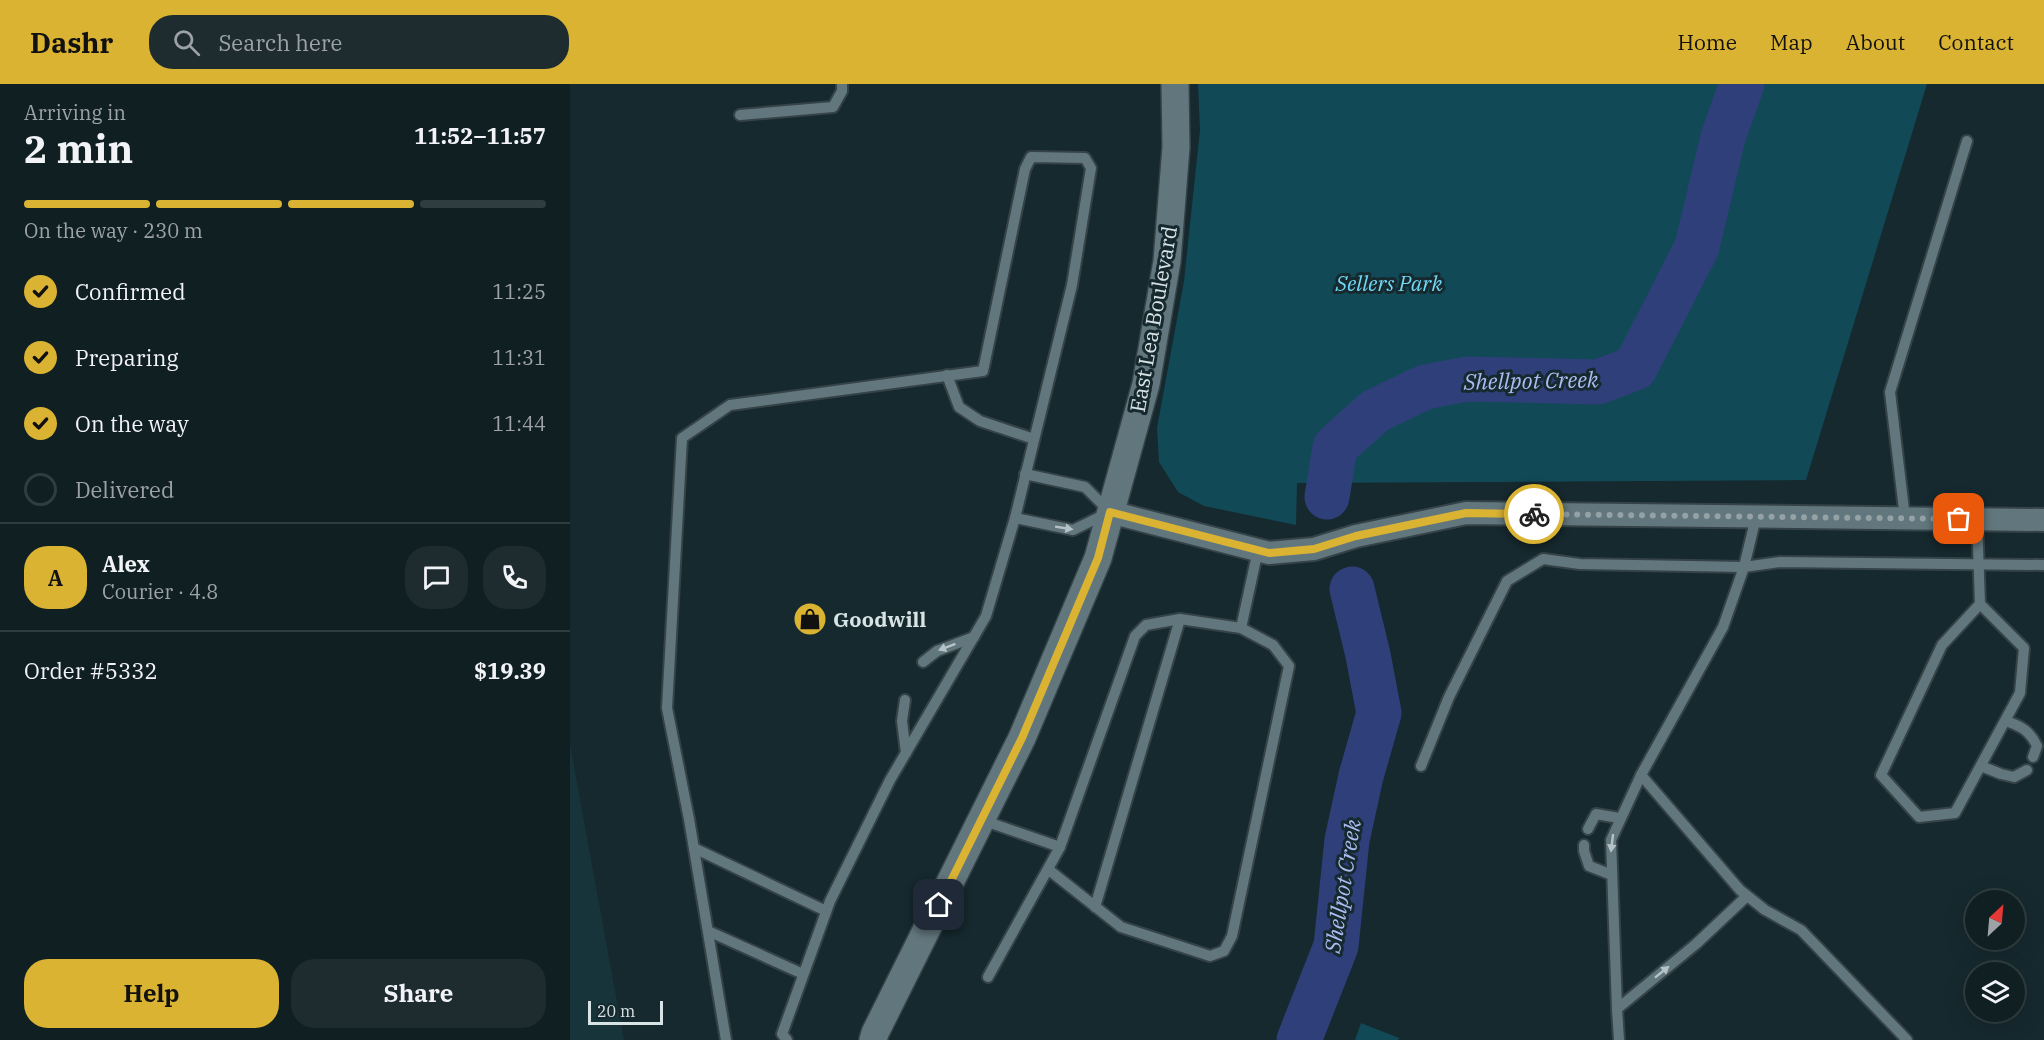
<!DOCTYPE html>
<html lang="en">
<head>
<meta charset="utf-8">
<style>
	body { margin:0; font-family:"IBM Plex Serif",serif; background:#1e2c2f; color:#f1f3f6; height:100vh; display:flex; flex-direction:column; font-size:22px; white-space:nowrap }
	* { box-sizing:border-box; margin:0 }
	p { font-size:20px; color:#9ca2a5 }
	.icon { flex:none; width:33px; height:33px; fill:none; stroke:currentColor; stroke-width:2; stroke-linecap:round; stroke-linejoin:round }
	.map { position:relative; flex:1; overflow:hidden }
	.details { display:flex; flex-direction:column; background:#101f22; width:570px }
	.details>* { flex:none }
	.needle { width:39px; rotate:26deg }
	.fabs { position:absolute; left:1395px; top:806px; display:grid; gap:12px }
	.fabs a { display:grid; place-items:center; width:60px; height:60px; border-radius:50%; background:#101f22; box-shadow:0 6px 24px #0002,0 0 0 2px #303d40; font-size:30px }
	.scale { position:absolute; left:18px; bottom:15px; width:75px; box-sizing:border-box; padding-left:6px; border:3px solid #d8e3e6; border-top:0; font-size:16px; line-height:21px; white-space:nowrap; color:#d8e3e6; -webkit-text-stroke:4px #16292e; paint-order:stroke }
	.pin { position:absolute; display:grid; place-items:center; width:51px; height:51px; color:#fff; margin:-26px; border-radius:12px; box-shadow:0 3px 9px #0006 }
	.courier { position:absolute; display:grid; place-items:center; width:60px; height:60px; margin:-30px; border:4px solid #dab333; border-radius:50%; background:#fff; color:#222; box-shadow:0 2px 8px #0007 }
	.overview em { font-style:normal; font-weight:800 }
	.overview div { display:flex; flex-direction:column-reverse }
	.overview { display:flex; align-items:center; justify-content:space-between; height:102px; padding:0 24px }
	h1 { font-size:39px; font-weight:800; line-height:45px }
	.bar { display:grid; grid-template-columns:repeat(4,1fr); gap:9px 6px; align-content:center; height:72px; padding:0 24px }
	.bar i { height:8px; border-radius:4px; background:#303d40 }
	.bar .current { background:#dab333 }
	.bar p { grid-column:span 4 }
	.line { display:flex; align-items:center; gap:15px; padding:0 24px; border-top:2px solid #303d40 }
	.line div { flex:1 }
	.round { display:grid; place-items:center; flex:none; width:63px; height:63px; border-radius:24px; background:#1e2c2f }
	ol { padding:0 24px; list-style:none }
	li { display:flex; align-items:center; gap:18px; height:66px }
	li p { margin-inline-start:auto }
	li .icon { padding:6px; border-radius:50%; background:#dab333; color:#111; stroke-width:4 }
	li:last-child { color:#9ca2a5 }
	li i { width:33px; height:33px; border:3px solid #303d40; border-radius:50% }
	.primary-button { display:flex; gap:12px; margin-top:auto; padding:12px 24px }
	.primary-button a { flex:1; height:69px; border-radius:24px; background:#dab333; color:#111; font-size:24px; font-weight:800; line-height:69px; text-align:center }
	.primary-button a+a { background:#1e2c2f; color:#f1f3f6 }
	header { display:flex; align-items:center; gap:36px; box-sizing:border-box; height:84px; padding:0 30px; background:#dab333; color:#111 }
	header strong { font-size:28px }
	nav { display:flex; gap:33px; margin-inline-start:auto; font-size:21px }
	.search { width:420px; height:54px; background:#1e2c2f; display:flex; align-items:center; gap:15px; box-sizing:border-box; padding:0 21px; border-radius:24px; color:#9ca2a5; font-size:22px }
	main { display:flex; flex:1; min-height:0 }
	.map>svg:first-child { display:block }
</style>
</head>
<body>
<header>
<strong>Dashr</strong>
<div class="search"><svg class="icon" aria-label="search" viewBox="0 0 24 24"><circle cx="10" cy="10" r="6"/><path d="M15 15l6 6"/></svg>Search here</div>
<nav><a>Home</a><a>Map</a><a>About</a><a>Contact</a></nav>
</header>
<main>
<section class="details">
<div class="overview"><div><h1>2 min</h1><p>Arriving in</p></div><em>11:52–11:57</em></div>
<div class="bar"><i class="current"></i><i class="current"></i><i class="current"></i><i></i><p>On the way · 230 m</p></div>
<ol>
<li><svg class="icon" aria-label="check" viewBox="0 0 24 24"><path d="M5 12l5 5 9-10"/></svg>Confirmed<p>11:25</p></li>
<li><svg class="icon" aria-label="check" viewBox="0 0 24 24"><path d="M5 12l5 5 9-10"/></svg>Preparing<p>11:31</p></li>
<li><svg class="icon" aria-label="check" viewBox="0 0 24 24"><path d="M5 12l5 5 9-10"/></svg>On the way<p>11:44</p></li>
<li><i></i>Delivered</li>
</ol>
<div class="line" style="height:108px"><b class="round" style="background:#dab333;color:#111">A</b><div><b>Alex</b><p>Courier · 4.8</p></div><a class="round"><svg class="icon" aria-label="chat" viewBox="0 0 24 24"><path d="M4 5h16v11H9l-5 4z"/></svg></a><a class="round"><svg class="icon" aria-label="phone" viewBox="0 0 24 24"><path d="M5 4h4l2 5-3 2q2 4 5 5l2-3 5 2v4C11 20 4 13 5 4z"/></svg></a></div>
<div class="line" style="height:78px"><div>Order #5332</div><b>$19.39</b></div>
<div class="primary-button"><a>Help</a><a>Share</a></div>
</section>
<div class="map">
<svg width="1474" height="956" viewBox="0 0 1474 956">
	<rect width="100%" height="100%" fill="#16292e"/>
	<path fill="#18343b" d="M0,661L54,956H0Z"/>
	<g fill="#114957">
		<path d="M628,0H1357L1236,396L727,399L726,441L634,422L608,408L589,378L587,344L614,197L630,46Z"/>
		<path d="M791,939L829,954L828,956H785Z"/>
	</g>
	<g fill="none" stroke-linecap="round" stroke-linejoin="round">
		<g stroke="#2f3f79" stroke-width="45">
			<path d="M757,413L765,363L805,327L855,303L897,295L1028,298L1065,284L1127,163L1153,53L1172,0"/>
			<path d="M729,956L766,862L777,756L791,692L809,629L798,571L782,505"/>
		</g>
		<g stroke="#354348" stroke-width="14">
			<g id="service">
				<path d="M170,31L263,23L272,7V0"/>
				<path d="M377,291L389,323L410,337L464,355"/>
				<path d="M445,434L503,446L540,428L515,403L455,390"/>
				<path d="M1335,434L1320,308L1397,57"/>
				<path d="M1407,435L1410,520L1454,564L1450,609L1385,729L1349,733L1311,691L1372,561L1410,520"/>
				<path d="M671,544L688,466"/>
				<path d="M353,578L367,567L404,553"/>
				<path d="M335,616L332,637L336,669"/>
				<path d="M1436,637C1451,642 1460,647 1467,662L1463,673"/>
				<path d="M851,682L879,613L937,497L973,475L1010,480L1174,483L1186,433"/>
				<path d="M1411,682L1431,690L1444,693L1457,686"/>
				<path d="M1071,691L1170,806L1195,826L1231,846L1337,956"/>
				<path d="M412,736L490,763"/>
				<path d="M1018,745L1026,730L1049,734"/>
				<path d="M1014,761V767L1019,782L1042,791"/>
				<path d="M124,764L256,827"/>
				<path d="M525,823L610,535"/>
				<path d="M138,847L233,890"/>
				<path d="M418,893L490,763L565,552L576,541L610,535L671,544L703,561L719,582L662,852L654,867L640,872L551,843L479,786"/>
				<path d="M1047,925L1126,860L1177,812"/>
				<path d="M156,956L119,735L97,624L112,354L160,321L413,287L455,85L461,73L515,74L521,84L502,201L445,434L416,532L320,696L260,817L212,950L217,956"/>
				<path d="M1049,956L1047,925L1041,756L1071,691L1153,543L1174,483L1210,478L1474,481"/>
			</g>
		</g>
		<g stroke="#354348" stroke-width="26">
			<path id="minor" d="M540,428L699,469L744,465L786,452L896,429L1474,436"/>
		</g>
		<g stroke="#354348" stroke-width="30">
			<path id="tertiary" d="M303,956L305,949L452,654L528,474L576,300L597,177L606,63L605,0"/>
		</g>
		<use href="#service" stroke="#62777d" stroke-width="10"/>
		<use href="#minor" stroke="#62777d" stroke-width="22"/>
		<use href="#tertiary" stroke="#62777d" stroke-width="27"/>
	</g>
	<defs><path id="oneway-solid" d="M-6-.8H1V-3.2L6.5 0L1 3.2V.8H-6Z" transform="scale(1.5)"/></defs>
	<g fill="#b5c3c6">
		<use href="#oneway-solid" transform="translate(494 444) rotate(9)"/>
		<use href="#oneway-solid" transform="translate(377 563) rotate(159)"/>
		<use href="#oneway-solid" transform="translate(1042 759) rotate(97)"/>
		<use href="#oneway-solid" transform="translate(1092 888) rotate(-39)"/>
	</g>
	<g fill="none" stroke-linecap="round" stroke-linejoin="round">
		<path stroke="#94a2a6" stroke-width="6" stroke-dasharray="0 10.8" d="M964,430L1389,435"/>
		<path stroke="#dab333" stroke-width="8" d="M369,821L452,654L528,474L540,428L699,469L744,465L786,452L896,429L964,430"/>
	</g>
	<defs>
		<g id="shop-disc" transform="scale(1.725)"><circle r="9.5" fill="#dab333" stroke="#16292e"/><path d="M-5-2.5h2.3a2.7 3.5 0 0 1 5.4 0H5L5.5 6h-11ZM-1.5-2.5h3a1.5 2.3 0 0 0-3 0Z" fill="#111"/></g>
	</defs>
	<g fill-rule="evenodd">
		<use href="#shop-disc" x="240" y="535"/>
	</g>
	<g text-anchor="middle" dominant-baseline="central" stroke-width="6" stroke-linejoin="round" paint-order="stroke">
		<g font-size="21" font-style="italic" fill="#71d8f5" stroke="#16292e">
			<text x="819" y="199">Sellers Park</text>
		</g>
		<g font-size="21" fill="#d8e3e6" stroke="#16292e">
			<text transform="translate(583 235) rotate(-80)">East Lea Boulevard</text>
		</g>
		<g font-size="21" font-weight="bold" fill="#d8e3e6" stroke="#16292e" text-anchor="start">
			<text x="263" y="535">Goodwill</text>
		</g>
		<g font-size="22" font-style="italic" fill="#aabdf2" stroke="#16292e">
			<text transform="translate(961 296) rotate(-1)">Shellpot Creek</text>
			<text transform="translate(772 802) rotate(-81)">Shellpot Creek</text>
		</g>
	</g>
</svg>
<div class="fabs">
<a><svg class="needle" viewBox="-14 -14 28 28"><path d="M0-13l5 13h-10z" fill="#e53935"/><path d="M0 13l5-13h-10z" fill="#9ca2a5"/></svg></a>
<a><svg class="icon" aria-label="layers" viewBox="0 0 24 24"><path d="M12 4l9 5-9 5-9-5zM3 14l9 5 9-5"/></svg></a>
</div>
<div class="scale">20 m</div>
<div class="pin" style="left:1389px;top:435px;background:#ea580c"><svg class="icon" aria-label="bag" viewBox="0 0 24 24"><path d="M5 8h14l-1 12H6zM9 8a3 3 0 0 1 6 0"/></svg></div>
<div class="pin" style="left:369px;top:821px;background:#1f2937"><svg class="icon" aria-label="home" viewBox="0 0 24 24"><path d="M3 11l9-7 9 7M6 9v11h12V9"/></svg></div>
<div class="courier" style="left:964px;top:430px"><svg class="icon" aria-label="bike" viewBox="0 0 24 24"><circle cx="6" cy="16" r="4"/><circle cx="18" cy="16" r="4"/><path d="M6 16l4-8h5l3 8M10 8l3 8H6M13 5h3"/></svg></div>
</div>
</main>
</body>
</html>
